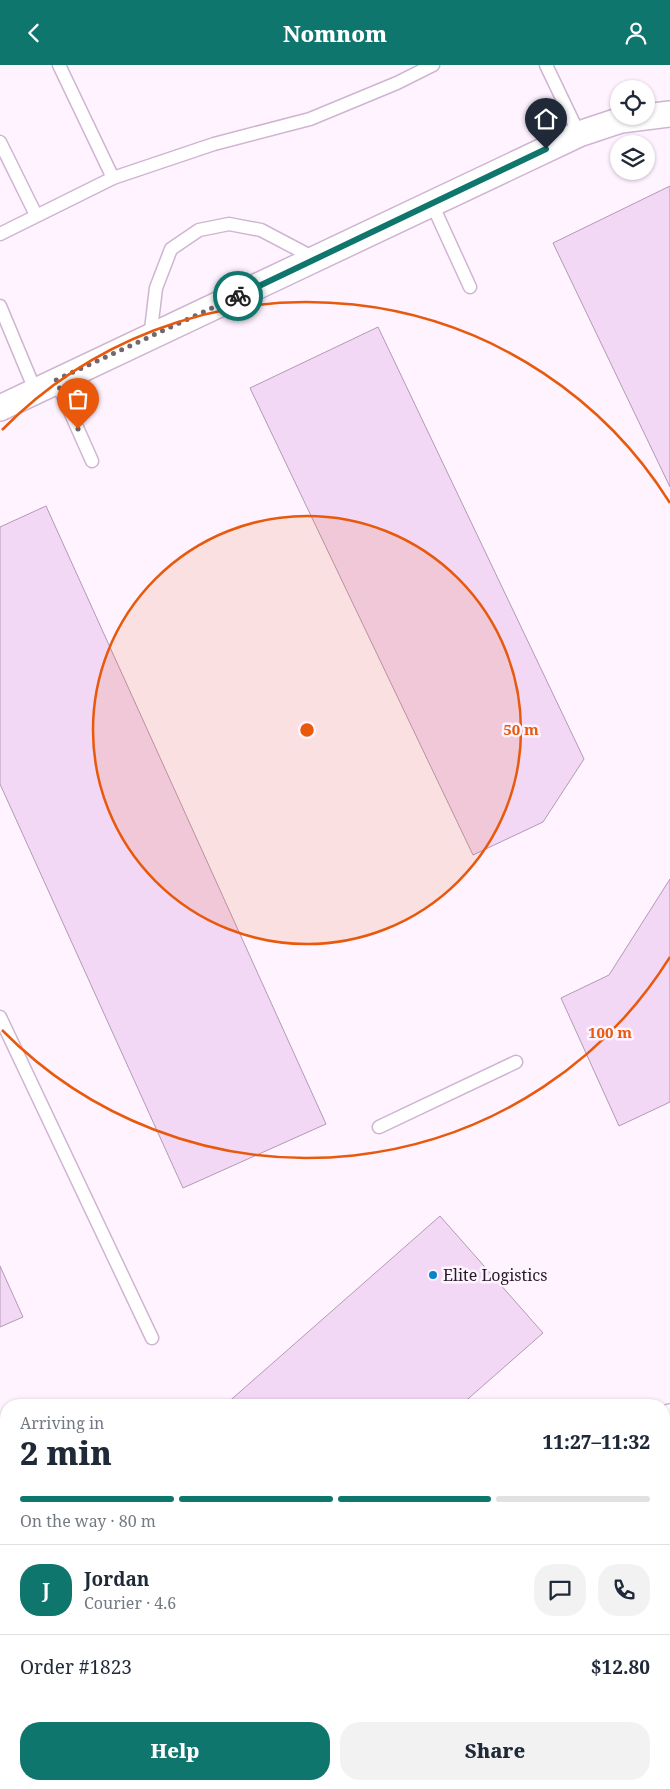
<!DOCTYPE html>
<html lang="en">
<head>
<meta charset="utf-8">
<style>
	body { margin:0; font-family:"Noto Serif",serif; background:#f2f2f3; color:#1f2937; height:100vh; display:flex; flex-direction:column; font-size:19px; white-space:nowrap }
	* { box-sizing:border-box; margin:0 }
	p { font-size:16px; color:#747a83 }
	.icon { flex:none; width:28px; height:28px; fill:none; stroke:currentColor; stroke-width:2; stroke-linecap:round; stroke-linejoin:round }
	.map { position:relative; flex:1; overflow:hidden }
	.details { position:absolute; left:0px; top:1334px; width:670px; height:391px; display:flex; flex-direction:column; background:#fff; border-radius:20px 20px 0 0; box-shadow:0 1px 4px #0004 }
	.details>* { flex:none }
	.buttons { position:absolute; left:610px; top:15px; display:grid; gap:10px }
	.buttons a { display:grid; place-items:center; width:45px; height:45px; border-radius:50%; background:#fff; box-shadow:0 1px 4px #0004; font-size:25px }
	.pin { position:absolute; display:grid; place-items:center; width:42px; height:42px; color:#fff; margin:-51px -21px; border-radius:50% 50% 50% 0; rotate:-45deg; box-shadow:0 0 5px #0007 }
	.pin .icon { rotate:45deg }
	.courier { position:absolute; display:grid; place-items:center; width:50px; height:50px; margin:-25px; border:4px solid #0f766e; border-radius:50%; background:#fff; color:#222; box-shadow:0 1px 6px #0007 }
	.summary em { font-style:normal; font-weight:800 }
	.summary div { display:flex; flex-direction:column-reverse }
	.summary { display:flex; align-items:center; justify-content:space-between; height:85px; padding:0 20px }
	h1 { font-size:32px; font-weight:800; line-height:38px }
	.bar { display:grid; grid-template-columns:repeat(4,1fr); gap:8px 5px; align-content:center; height:60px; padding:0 20px }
	.bar i { height:6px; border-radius:4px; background:#e0e1e3 }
	.bar .current { background:#0f766e }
	.bar p { grid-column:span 4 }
	.line { display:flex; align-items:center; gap:12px; padding:0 20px; border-top:1px solid #e0e1e3 }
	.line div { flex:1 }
	.round { display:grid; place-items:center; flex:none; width:52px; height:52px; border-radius:20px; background:#f2f2f3 }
	.cta { display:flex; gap:10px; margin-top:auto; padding:10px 20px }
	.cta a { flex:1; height:58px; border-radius:20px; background:#0f766e; color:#fff; font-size:20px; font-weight:800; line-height:58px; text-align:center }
	.cta a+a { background:#f2f2f3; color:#1f2937 }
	header { display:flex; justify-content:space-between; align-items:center; height:65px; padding:0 20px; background:#0f766e; color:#fff; font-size:22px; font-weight:800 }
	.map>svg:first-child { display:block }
</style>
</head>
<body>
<header><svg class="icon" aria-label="back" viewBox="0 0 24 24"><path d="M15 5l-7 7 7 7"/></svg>Nomnom<svg class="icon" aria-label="person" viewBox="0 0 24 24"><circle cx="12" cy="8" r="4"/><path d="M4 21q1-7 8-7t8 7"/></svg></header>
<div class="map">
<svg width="670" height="1724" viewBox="0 0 670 1724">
	<rect width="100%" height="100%" fill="#fef3ff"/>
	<g fill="#f3d8f5" stroke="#b299b4">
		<path d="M670,121V422L553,178Z"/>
		<path d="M378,262L584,694L543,757L473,790L250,323Z"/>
		<path d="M46,441L326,1059L183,1123L0,719V462Z"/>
		<path d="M670,814V1037L619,1061L561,933L609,910Z"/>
		<path d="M440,1151L543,1268L461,1340H225Z"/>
		<path d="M0,1201L23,1252L0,1262Z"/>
	</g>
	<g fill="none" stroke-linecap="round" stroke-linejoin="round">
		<g stroke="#cfb5d1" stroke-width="15">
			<g id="lane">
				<path d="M546,0L579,69"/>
				<path d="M0,77L36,150"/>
				<path d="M113,113L214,79L310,54L397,18L433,0"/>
				<path d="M432,139L470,222"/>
				<path d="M0,169L113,113L59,0"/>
				<path d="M0,241L35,325"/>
				<path d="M150,273L156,223L171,184L199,165L229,159L261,165L316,194"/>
				<path d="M56,315L92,396"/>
				<path d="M0,952L152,1273"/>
				<path d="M379,1062L516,997"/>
				<path d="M0,1671L6,1682"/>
				<path d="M27,1719L30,1724"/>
			</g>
		</g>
		<g stroke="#cfb5d1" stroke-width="28">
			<g id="street">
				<path d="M0,343L579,69L621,55L670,49"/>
				<path d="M664,1359L670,1352"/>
				<path d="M290,1724L297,1719"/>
			</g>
		</g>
		<g stroke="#cfb5d1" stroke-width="30">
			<g id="primary">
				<path d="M664,1625L670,1619"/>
				<path d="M664,1695L670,1689"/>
				<path d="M559,1724L564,1719"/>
				<path d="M634,1724L640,1719"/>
			</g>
		</g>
		<use href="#lane" stroke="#fff" stroke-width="12"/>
		<use href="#street" stroke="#fff" stroke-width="25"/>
		<use href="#primary" stroke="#fff" stroke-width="28"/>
		<g stroke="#564d57" stroke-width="4">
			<path d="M664,1465L670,1459"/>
			<path d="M664,1506L670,1502"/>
			<path d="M381,1724L387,1719"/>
			<path d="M413,1724L419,1719"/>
		</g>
	</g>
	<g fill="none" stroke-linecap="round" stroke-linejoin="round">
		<path stroke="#706771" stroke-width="5" stroke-dasharray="0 9" d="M78,364L56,315L238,231"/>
		<path stroke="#0f766e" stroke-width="6" d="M238,231L546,84"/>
	</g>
	<circle cx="307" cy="665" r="214" fill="#e8590c" fill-opacity=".12"/>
	<g fill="none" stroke="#e8590c" stroke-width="2.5">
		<circle cx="307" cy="665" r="214"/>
		<path d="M670 892A428 428 0 0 1 2 965M2 365A428 428 0 0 1 670 438"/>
	</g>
	<circle fill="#0384cb" stroke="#fef3ff" stroke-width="2" cx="433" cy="1210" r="5"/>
	<g text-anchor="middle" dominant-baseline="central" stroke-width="5" stroke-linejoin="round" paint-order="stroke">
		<g font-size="16" fill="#241b25" stroke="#fef3ff" text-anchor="start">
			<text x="443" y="1210">Elite Logistics</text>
		</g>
	</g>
	<circle cx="307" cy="665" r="8" fill="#e8590c" stroke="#fef3ff" stroke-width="2.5"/>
	<g font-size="15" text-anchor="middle" font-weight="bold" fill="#e8590c" stroke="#fef3ff" stroke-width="5" stroke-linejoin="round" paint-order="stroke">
		<text x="521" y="670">50 m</text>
		<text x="610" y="973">100 m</text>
	</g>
</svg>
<div class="buttons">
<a><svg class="icon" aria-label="locate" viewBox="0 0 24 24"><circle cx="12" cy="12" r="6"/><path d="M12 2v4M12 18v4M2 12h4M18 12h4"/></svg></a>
<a><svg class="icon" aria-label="layers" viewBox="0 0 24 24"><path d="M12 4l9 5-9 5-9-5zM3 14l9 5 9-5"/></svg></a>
</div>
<div class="pin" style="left:78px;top:364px;background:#ea580c"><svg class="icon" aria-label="bag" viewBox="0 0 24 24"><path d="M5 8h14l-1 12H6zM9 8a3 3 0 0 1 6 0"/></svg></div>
<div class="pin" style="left:546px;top:84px;background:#1f2937"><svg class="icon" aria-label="home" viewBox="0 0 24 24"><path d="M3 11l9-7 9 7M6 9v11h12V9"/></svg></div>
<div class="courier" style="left:238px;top:231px"><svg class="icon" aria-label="bike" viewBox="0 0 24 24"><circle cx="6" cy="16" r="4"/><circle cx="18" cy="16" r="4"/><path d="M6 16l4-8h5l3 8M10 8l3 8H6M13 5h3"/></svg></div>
<section class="details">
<div class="summary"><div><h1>2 min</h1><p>Arriving in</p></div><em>11:27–11:32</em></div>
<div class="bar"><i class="current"></i><i class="current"></i><i class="current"></i><i></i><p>On the way · 80 m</p></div>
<div class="line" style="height:90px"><b class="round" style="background:#0f766e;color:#fff">J</b><div><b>Jordan</b><p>Courier · 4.6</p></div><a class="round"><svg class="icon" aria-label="chat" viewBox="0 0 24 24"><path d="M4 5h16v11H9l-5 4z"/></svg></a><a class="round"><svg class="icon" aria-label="phone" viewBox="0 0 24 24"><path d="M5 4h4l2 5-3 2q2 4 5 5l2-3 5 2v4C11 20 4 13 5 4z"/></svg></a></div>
<div class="line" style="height:65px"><div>Order #1823</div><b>$12.80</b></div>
<div class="cta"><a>Help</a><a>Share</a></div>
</section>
</div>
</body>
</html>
